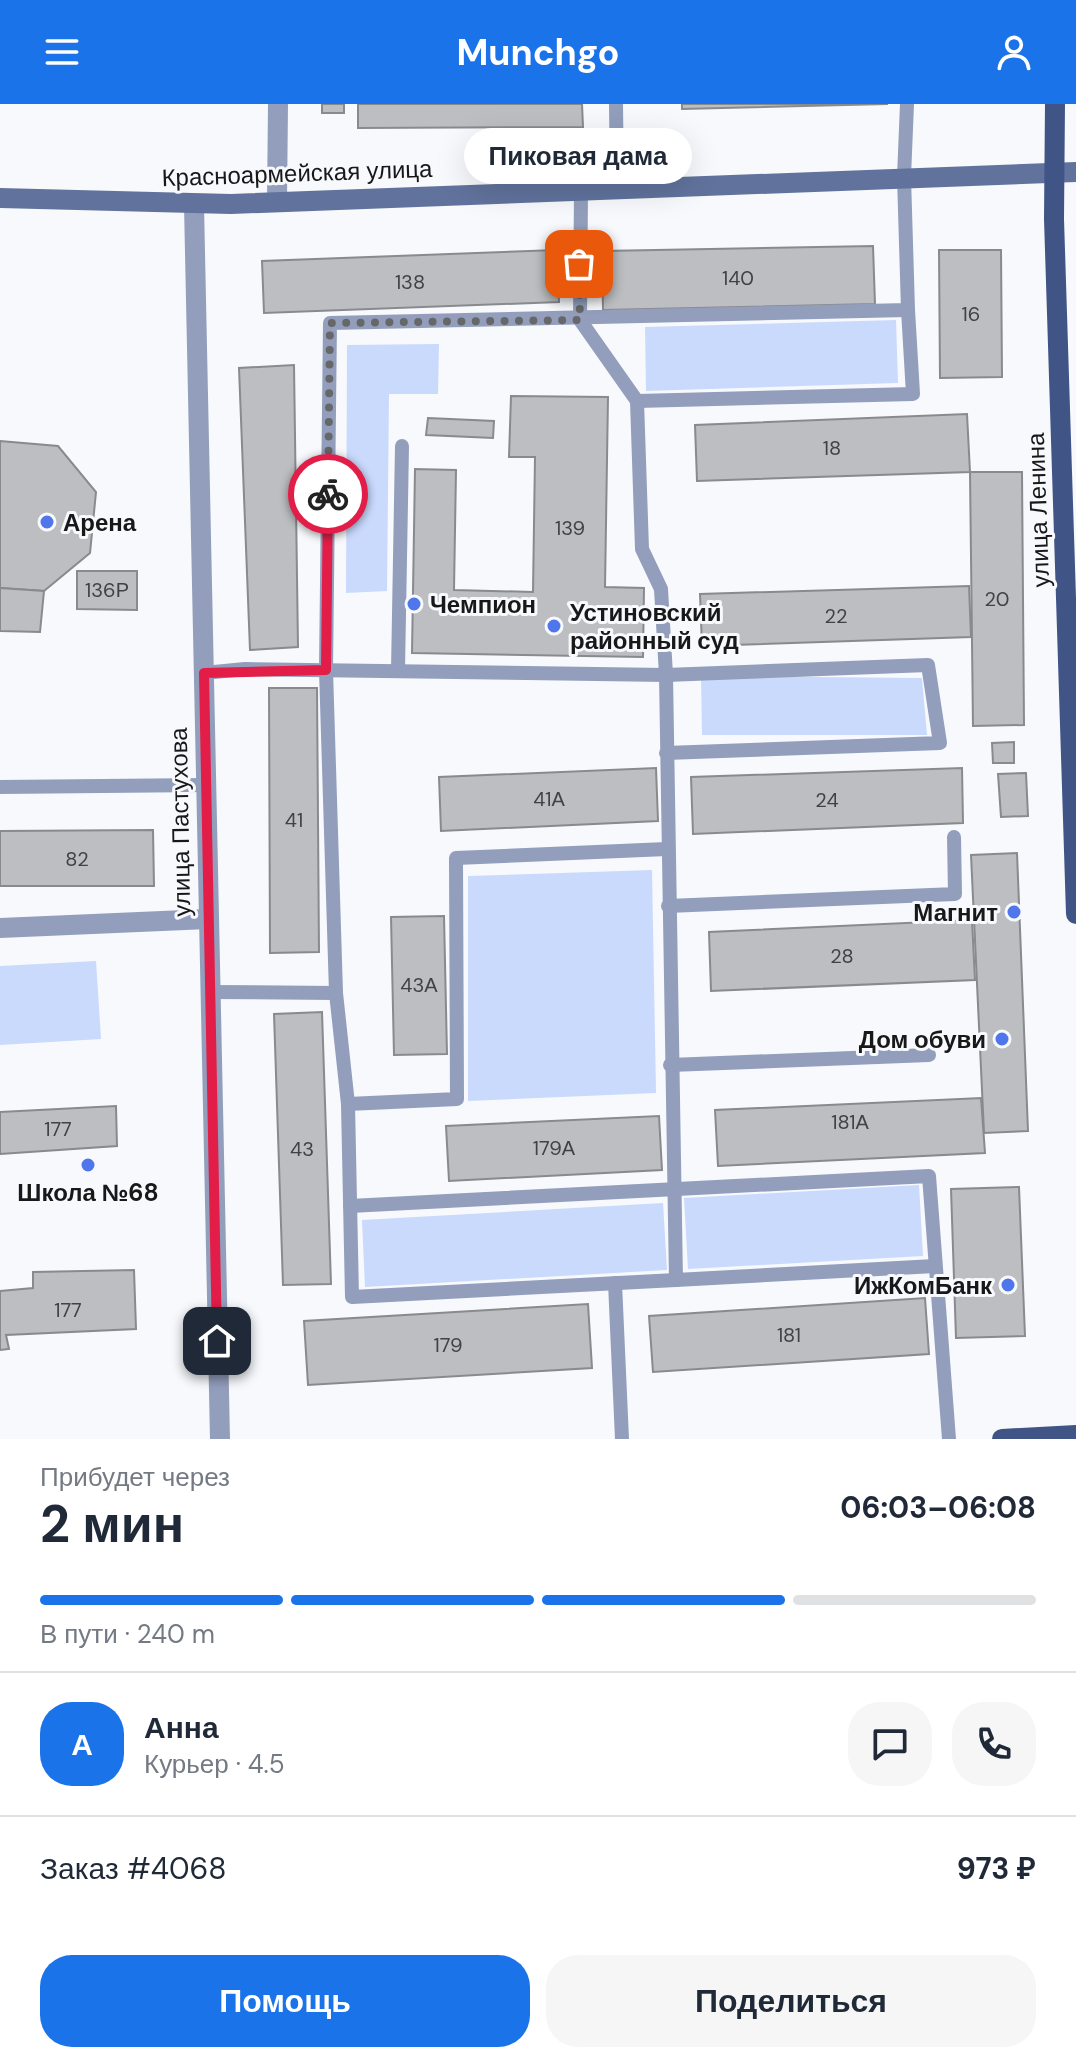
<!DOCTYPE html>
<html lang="ru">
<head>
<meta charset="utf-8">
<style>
	body { margin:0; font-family:"DM Sans",sans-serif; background:#f6f6f7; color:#1f2937; height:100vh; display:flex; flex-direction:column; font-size:30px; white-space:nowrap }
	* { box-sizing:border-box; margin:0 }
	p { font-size:26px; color:#747a83 }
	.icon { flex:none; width:44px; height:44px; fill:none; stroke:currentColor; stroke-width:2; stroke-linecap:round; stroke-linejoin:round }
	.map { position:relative; height:1335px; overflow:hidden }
	.panel { display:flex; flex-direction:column; background:#fff; flex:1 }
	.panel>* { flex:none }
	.pin { position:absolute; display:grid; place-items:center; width:68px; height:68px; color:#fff; margin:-34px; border-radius:16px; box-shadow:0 4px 12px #0006 }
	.courier { position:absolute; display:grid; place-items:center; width:80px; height:80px; margin:-40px; border:6px solid #e11d48; border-radius:50%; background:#fff; color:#222; box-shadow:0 2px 10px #0007 }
	.bubble { position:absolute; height:56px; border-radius:28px; background:#fff; box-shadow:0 8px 32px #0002; font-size:26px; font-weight:700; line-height:56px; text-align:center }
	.summary em { font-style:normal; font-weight:700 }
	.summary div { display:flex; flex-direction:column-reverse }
	.summary { display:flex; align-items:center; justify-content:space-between; height:136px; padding:0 40px }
	h1 { font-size:52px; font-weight:700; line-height:60px }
	.bar { display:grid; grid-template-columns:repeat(4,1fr); gap:12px 8px; align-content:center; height:96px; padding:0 40px }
	.bar i { height:10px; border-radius:6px; background:#e0e1e3 }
	.bar .current { background:#1a73e8 }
	.bar p { grid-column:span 4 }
	.line { display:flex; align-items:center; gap:20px; padding:0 40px; border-top:2px solid #e0e1e3 }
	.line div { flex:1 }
	.round { display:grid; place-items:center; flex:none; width:84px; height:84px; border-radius:32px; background:#f6f6f7 }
	.action { display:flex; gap:16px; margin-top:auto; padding:16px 40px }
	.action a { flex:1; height:92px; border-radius:32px; background:#1a73e8; color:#fff; font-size:32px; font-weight:700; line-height:92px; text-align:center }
	.action a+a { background:#f6f6f7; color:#1f2937 }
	header { display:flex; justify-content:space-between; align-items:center; height:104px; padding:0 40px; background:#1a73e8; color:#fff; font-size:36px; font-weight:700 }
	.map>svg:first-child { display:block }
</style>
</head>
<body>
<header><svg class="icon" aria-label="menu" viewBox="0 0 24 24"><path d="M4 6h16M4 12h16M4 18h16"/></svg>Munchgo<svg class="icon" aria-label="person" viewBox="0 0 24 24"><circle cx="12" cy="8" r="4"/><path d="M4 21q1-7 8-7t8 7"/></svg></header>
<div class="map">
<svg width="1076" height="1335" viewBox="0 0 1076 1335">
	<rect width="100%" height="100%" fill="#f7f9fc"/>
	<g fill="#cadafd">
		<path d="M896,216L898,279L646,287L645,223Z"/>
		<path d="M439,240L438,290H389L387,487L346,489L347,241Z"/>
		<path d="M701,572L922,574L927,631H702Z"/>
		<path d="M652,766L656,989L468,997V772Z"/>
		<path d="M96,857L101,935L0,941V862Z"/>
		<path d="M919,1081L923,1152L688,1165L684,1094Z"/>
		<path d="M663,1099L667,1166L365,1183L362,1116Z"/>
	</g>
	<g fill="#bcbec1" stroke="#888a8d" stroke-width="2">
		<rect x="322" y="0" width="22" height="9"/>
		<path d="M358,0H582L583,23L358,24Z"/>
		<path d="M682,0H888L682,5Z"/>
		<path d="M873,142L875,200L603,206L602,147Z"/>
		<path d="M557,146L559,198L264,209L262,157Z"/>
		<path d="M939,146H1001L1002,273L940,274Z"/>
		<path d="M294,261L298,543L250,546L239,264Z"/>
		<path d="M511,292L608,293L605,483L644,484L643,553L412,549L415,365L456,366L454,486L533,488L535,353H509Z"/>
		<path d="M967,310L970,368L697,377L695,321Z"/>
		<path d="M428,314L494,317L493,334L426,331Z"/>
		<path d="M0,337L58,342L96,388L90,449L44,487L0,484Z"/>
		<path d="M970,368H1022L1024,621L973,622Z"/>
		<path d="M77,467H137V506L77,505Z"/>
		<path d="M969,482L971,533L702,542L700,490Z"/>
		<path d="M0,484L44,487L40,528L0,527Z"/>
		<path d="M269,584H317L319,848L270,849Z"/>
		<path d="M1014,638V659H993L992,639Z"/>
		<path d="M656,664L658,717L441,727L439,673Z"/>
		<path d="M962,664L963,719L693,730L691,673Z"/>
		<path d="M1026,669L1028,712L1001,713L998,670Z"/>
		<path d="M153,726L154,782H0V727Z"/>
		<path d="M1017,749L1028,1027L984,1029L971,751Z"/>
		<path d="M444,812L447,950L394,951L391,813Z"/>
		<path d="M972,816L975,876L711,887L709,828Z"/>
		<path d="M322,908L331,1180L283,1181L274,910Z"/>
		<path d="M981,994L985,1049L718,1062L715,1006Z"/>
		<path d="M116,1002L117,1042L0,1050V1008Z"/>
		<path d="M659,1012L662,1066L449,1077L446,1022Z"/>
		<path d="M1019,1083L1025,1232L956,1234L951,1085Z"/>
		<path d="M134,1166L136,1225L6,1231L9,1245L0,1246V1187L33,1184V1168Z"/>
		<path d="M925,1194L929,1250L653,1268L649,1212Z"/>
		<path d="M588,1200L592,1264L308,1281L304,1217Z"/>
	</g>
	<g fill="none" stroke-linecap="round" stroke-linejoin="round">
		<g stroke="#929ebc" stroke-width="14">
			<path d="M616,0L617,84"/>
			<path d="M637,297L913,290L908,206"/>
			<path d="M398,566L402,342"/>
			<path d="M204,569L245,565L666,571L661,485L642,445L637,297L580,216L581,85"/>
			<path d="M666,649L940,639L928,561L666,571L676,1176L935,1162"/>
			<path d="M0,683L205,681"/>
			<path d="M668,802L955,790L954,733"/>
			<path d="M209,888L336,889"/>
			<path d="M670,961L929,951"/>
			<path d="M348,1000L457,995L456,754L667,745"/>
			<path d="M350,1102L929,1072L949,1335"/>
			<path d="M676,1176L352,1193L348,1000L336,889L326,566L330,219L908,206L904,73L907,0"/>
			<path d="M615,1179L622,1335"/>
		</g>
		<g stroke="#929ebc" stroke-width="20">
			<path d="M277,98L278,0"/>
			<path d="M194,101L220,1335"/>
			<path d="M0,824L208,815"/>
		</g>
		<path stroke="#61739d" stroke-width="20" d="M0,94L231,100L1076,68"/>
		<g stroke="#405486" stroke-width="20">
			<path d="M1055,0L1054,115L1076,810"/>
			<path d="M1002,1335L1076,1331"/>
		</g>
	</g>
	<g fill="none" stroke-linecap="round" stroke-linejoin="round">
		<path stroke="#666768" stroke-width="8" stroke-dasharray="0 14.4" d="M328,390L330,219L580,216L579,160"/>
		<path stroke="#e11d48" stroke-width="10" d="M217,1237L204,569L326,566L328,390"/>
	</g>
	<g fill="#4f76ea" stroke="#f7f9fc" stroke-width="3">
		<circle cx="47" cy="418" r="8"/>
		<circle cx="414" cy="500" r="8"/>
		<circle cx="554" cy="522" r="8"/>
		<circle cx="1014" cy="808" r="8"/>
		<circle cx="1002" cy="935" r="8"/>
		<circle cx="88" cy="1061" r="8"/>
		<circle cx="1008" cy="1181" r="8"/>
	</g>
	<g text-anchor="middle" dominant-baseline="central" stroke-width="6" stroke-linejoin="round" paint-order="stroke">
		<g font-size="20" fill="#414243">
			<text x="738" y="174">140</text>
			<text x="410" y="178">138</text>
			<text x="971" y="210">16</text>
			<text x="832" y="344">18</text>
			<text x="570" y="424">139</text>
			<text x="107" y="486">136Р</text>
			<text x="997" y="495">20</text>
			<text x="836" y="512">22</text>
			<text x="549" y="695">41А</text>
			<text x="827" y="696">24</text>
			<text x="294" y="716">41</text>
			<text x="77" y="755">82</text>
			<text x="842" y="852">28</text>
			<text x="419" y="881">43А</text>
			<text x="850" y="1018">181А</text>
			<text x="58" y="1025">177</text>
			<text x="554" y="1044">179А</text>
			<text x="302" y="1045">43</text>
			<text x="68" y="1206">177</text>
			<text x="789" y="1231">181</text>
			<text x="448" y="1241">179</text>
		</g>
		<g font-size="24" fill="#181819" stroke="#f7f9fc">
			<text transform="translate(297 69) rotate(-2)">Красноармейская улица</text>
			<text transform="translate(1038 406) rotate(-92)">улица Ленина</text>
			<text transform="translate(180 718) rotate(-91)">улица Пастухова</text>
		</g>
		<g font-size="24" font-weight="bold" fill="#181819" stroke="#f7f9fc" text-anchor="start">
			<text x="63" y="418">Арена</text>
			<text x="430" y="500">Чемпион</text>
			<text x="570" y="508">Устиновский<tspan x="570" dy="28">районный суд</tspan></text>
			<text x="998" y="808" text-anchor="end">Магнит</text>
			<text x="986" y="935" text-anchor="end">Дом обуви</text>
			<text x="88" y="1088" text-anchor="middle">Школа №68</text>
			<text x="992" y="1181" text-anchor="end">ИжКомБанк</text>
		</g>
	</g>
</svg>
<div class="pin" style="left:579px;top:160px;background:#ea580c"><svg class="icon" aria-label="bag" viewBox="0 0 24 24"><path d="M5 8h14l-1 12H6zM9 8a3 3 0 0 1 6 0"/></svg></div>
<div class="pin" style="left:217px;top:1237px;background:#1f2937"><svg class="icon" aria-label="home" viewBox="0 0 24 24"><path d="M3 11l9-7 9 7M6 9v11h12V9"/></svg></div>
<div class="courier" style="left:328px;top:390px"><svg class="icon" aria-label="bike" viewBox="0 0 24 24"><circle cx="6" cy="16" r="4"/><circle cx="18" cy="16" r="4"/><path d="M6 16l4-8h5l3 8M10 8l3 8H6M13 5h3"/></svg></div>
<div class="bubble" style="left:464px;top:24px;width:228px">Пиковая дама</div>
</div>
<section class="panel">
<div class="summary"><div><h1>2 мин</h1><p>Прибудет через</p></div><em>06:03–06:08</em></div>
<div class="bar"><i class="current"></i><i class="current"></i><i class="current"></i><i></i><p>В пути · 240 m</p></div>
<div class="line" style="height:144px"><b class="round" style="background:#1a73e8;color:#fff">А</b><div><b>Анна</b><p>Курьер · 4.5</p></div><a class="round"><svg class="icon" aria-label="chat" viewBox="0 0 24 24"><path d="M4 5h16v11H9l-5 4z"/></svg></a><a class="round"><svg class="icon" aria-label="phone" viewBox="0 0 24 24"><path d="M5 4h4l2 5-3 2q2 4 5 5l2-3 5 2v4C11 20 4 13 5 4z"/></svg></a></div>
<div class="line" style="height:104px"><div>Заказ #4068</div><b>973 ₽</b></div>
<div class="action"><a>Помощь</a><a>Поделиться</a></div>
</section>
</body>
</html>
